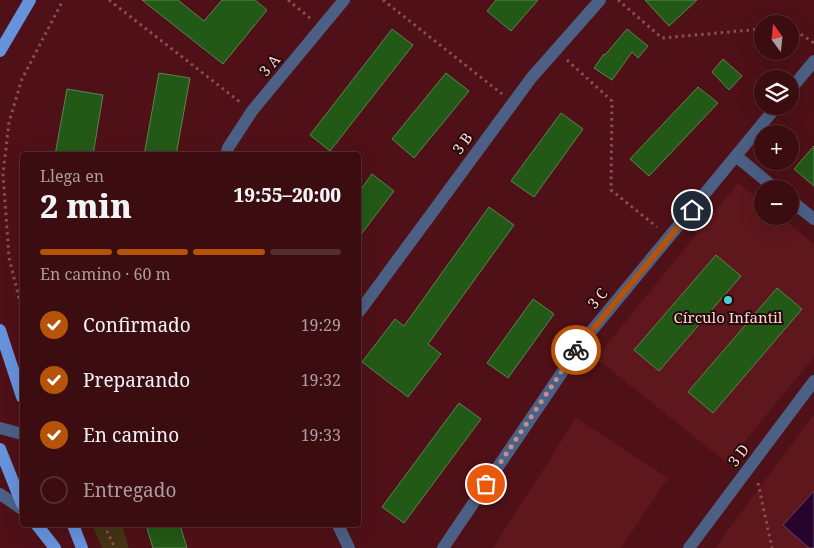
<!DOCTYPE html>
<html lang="es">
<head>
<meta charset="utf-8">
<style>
	body { margin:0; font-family:"Noto Serif",serif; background:#42161a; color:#f1f3f6; height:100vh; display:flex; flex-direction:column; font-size:19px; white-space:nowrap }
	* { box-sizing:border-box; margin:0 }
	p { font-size:16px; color:#ac9c9f }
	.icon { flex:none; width:28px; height:28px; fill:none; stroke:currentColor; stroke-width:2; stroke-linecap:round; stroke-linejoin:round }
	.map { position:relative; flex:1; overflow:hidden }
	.side { position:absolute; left:20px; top:152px; width:341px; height:375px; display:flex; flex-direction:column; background:#3b0d11; border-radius:5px; box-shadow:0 5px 20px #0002,0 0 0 1px #542d31 }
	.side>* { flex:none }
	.needle { width:32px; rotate:345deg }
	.tools { position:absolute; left:754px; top:15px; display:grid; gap:10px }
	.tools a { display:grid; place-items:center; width:45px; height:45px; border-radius:50%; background:#3b0d11; box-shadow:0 5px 20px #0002,0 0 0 1px #542d31; font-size:25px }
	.pin { position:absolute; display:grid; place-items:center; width:42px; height:42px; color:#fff; margin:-21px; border:2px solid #fff; border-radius:50%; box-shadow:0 1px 5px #0007 }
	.courier { position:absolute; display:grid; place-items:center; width:50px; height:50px; margin:-25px; border:4px solid #b45309; border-radius:50%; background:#fff; color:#222; box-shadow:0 1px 6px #0007 }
	.headline em { font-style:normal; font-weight:800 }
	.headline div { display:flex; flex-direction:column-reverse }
	.headline { display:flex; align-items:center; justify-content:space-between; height:85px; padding:0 20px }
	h1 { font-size:32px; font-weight:800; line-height:38px }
	.bar { display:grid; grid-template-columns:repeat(4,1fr); gap:8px 5px; align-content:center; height:60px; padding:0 20px }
	.bar i { height:6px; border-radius:4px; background:#542d31 }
	.bar .active { background:#b45309 }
	.bar p { grid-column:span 4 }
	ol { padding:0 20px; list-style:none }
	li { display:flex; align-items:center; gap:15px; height:55px }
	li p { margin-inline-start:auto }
	li .icon { padding:5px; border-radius:50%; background:#b45309; color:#fff; stroke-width:4 }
	li:last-child { color:#ac9c9f }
	li i { width:28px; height:28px; border:2px solid #542d31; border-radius:50% }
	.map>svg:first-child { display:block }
</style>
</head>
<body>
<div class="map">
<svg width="814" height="548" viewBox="0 0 814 548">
	<rect width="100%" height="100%" fill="#4f1117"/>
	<g fill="#5e171d">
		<path d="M738,183L762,202V216H780L814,244V357L727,463L596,358Z"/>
		<path d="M814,414V548H715Z"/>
		<path d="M576,418L668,478L621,548H493Z"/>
	</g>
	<path fill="#453415" d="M92,525H122L129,548H102Z"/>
	<path fill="#26042d" stroke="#66425f" d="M814,491V548H809L783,525Z"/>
	<g fill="#235916" stroke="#5a8551">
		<path d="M142,0H178L204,21L222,0H255L267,10L223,64Z"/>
		<path d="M496,0H538L511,31L487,11Z"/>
		<path d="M645,0H697L669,26Z"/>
		<path d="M392,29L413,45L330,151L310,135Z"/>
		<path d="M627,29L648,46L638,58L632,52L612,80L594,68L604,54L605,55Z"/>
		<path d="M723,59L742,76L729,90L712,72Z"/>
		<path d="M159,73L190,78L176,155H144Z"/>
		<path d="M446,73L469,91L414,158L392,139Z"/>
		<path d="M698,87L718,103L649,176L630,159Z"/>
		<path d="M67,89L103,95L93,155H55Z"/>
		<path d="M561,113L583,129L534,197L511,181Z"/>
		<path d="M814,146V186L794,169Z"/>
		<path d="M372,174L394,191L359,237V192Z"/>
		<path d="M489,207L514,225L428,344L441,354L408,397L362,362L395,319L404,326Z"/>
		<path d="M716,255L741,276L659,371L634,350Z"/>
		<path d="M777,288L802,309L713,413L688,392Z"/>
		<path d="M533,299L554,314L508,378L487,363Z"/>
		<path d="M459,403L481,419L404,523L382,507Z"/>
		<path d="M146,525H180L187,548H153Z"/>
	</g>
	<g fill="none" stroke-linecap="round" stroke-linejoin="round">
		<g stroke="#885154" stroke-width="3" stroke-dasharray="2.5 4" stroke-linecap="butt">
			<path d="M109,0L240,102"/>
			<path d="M288,0L311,19"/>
			<path d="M383,0L502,94"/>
			<path d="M618,0L662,38L762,29"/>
			<path d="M790,27L814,43"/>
			<path d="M567,60L612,101L611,190L657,227"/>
			<path d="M22,311L9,257L3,174L9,122L22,79L63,0"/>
			<path d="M758,483L772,548"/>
			<path d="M104,525L115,548"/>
		</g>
		<g stroke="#4b6084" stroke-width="12">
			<path d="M790,90L814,61"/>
			<path d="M226,155L228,148L252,111L344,0"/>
			<path d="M736,156L776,189"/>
			<path d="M790,200L814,219"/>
			<path d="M359,312L532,77L600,0"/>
			<path d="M0,428L22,434"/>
			<path d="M0,494L22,509"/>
			<path d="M338,525L349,548"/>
			<path d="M443,548L584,340L777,106"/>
			<path d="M689,548L814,381"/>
		</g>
		<g stroke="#6793dd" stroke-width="12">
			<path d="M0,51L30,0"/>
			<path d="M0,330L22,397"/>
			<path d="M0,449L22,504"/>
			<path d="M37,525L55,548"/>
			<path d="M73,525L82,548"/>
		</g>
	</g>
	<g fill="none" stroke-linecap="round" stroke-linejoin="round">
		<path stroke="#c09091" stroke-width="5" stroke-dasharray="0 9" d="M486,484L576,350"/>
		<path stroke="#b45309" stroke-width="6" d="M576,350L584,340L692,210"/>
	</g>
	<circle fill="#51ccd3" stroke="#240a0b" stroke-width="2" cx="728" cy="300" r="5"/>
	<g text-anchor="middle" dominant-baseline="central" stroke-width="4" stroke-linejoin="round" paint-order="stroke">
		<g font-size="15" fill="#fdd4d3" stroke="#240a0b">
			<text transform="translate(269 65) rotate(-50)">3 A</text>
			<text transform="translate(462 143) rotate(-54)">3 B</text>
			<text transform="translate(597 298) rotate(-50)">3 C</text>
			<text transform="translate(738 455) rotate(-53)">3 D</text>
		</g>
		<g font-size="15" fill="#fdd4d3" stroke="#240a0b">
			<text x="728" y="317">Círculo Infantil</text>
		</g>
	</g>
</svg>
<div class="tools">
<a><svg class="needle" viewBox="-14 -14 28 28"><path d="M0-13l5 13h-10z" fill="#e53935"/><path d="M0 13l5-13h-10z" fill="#ac9c9f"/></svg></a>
<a><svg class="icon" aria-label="layers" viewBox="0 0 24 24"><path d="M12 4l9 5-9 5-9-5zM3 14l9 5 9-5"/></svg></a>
<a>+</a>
<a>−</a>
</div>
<div class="pin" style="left:486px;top:484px;background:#ea580c"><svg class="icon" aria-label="bag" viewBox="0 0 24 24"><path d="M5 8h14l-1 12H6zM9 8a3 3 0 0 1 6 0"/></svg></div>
<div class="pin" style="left:692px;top:210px;background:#1f2937"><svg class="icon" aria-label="home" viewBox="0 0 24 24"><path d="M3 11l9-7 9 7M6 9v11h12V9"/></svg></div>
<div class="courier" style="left:576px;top:350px"><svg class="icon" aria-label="bike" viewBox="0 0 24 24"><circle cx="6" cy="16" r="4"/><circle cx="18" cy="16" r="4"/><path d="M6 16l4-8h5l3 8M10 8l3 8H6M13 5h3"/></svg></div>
<section class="side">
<div class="headline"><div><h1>2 min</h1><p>Llega en</p></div><em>19:55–20:00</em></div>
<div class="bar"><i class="active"></i><i class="active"></i><i class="active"></i><i></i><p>En camino · 60 m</p></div>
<ol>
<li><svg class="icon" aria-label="check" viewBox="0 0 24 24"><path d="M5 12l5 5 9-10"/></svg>Confirmado<p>19:29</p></li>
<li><svg class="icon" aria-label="check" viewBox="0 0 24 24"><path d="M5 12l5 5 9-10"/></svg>Preparando<p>19:32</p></li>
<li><svg class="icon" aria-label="check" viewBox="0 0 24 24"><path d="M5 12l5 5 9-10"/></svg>En camino<p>19:33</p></li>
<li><i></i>Entregado</li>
</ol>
</section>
</div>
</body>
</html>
